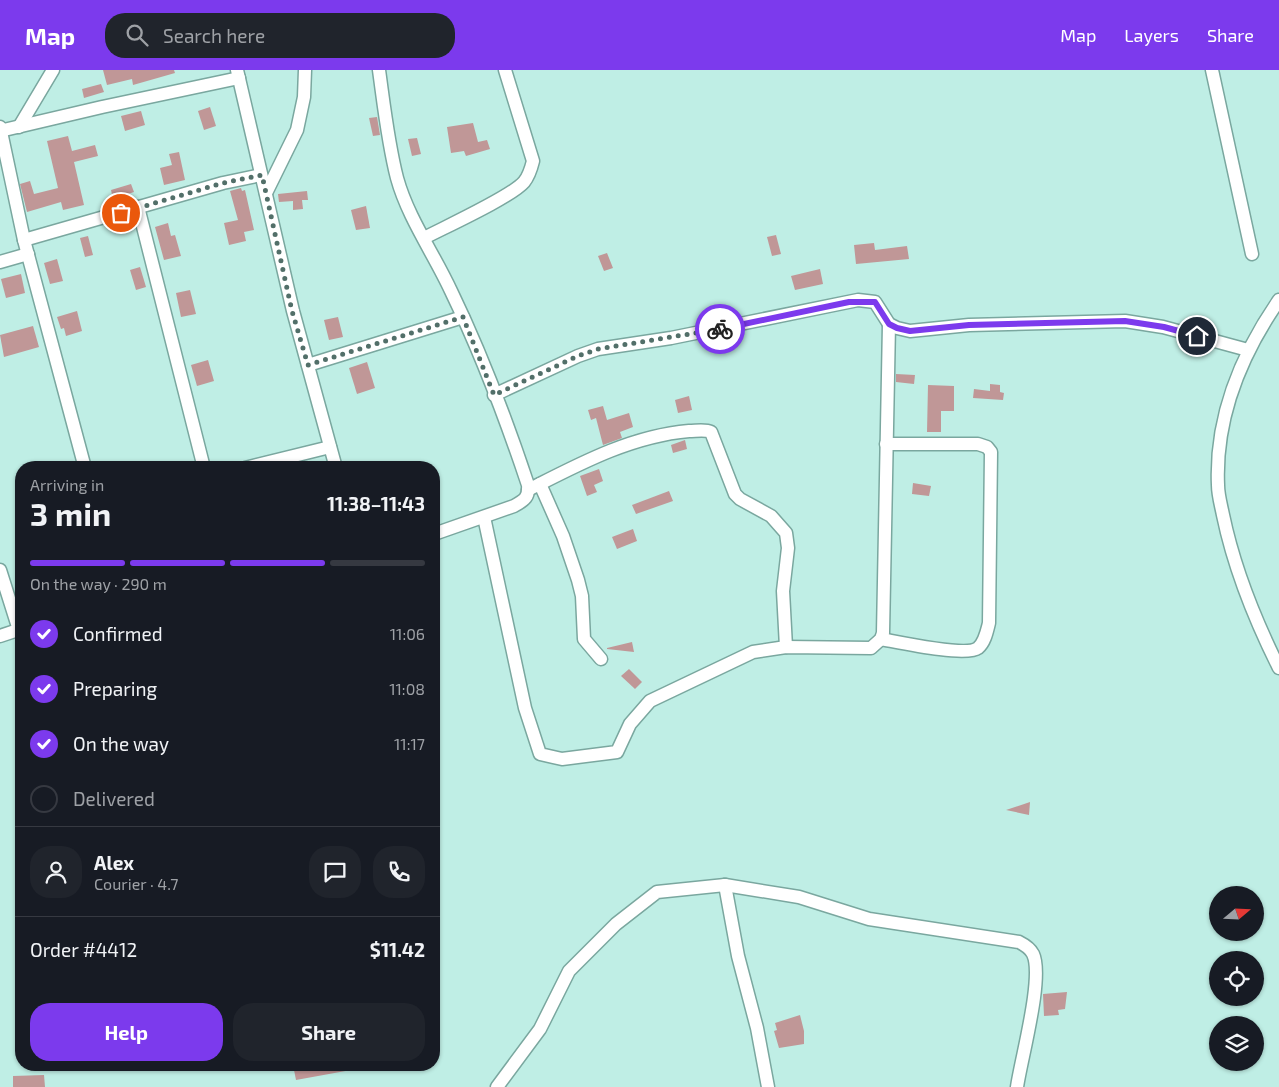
<!DOCTYPE html>
<html lang="en">
<head>
<meta charset="utf-8">
<style>
	body { margin:0; font-family:"Exo 2",sans-serif; background:#20242c; color:#f1f3f6; height:100vh; display:flex; flex-direction:column; font-size:19px; white-space:nowrap }
	* { box-sizing:border-box; margin:0 }
	p { font-size:16px; color:#9ea1a6 }
	.icon { flex:none; width:28px; height:28px; fill:none; stroke:currentColor; stroke-width:2; stroke-linecap:round; stroke-linejoin:round }
	.map { position:relative; flex:1; overflow:hidden }
	.sheet { position:absolute; left:15px; top:391px; width:425px; height:610px; display:flex; flex-direction:column; background:#171b24; border-radius:20px; box-shadow:0 1px 4px #0004 }
	.sheet>* { flex:none }
	.needle { width:32px; rotate:71deg }
	.tools { position:absolute; left:1209px; top:816px; display:grid; gap:10px }
	.tools a { display:grid; place-items:center; width:55px; height:55px; border-radius:50%; background:#171b24; box-shadow:0 1px 4px #0004; font-size:25px }
	.pin { position:absolute; display:grid; place-items:center; width:42px; height:42px; color:#fff; margin:-21px; border:2px solid #fff; border-radius:50%; box-shadow:0 1px 5px #0007 }
	.courier { position:absolute; display:grid; place-items:center; width:50px; height:50px; margin:-25px; border:4px solid #7c3aed; border-radius:50%; background:#fff; color:#222; box-shadow:0 1px 6px #0007 }
	.headline em { font-style:normal; font-weight:700 }
	.headline div { display:flex; flex-direction:column-reverse }
	.headline { display:flex; align-items:center; justify-content:space-between; height:85px; padding:0 15px }
	h1 { font-size:32px; font-weight:700; line-height:38px }
	.bar { display:grid; grid-template-columns:repeat(4,1fr); gap:8px 5px; align-content:center; height:60px; padding:0 15px }
	.bar i { height:6px; border-radius:4px; background:#363941 }
	.bar .current { background:#7c3aed }
	.bar p { grid-column:span 4 }
	.line { display:flex; align-items:center; gap:12px; padding:0 15px; border-top:1px solid #363941 }
	.line div { flex:1 }
	.round { display:grid; place-items:center; flex:none; width:52px; height:52px; border-radius:20px; background:#20242c }
	ol { padding:0 15px; list-style:none }
	li { display:flex; align-items:center; gap:15px; height:55px }
	li p { margin-inline-start:auto }
	li .icon { padding:5px; border-radius:50%; background:#7c3aed; color:#fff; stroke-width:4 }
	li:last-child { color:#9ea1a6 }
	li i { width:28px; height:28px; border:2px solid #363941; border-radius:50% }
	.action { display:flex; gap:10px; margin-top:auto; padding:10px 15px }
	.action a { flex:1; height:58px; border-radius:20px; background:#7c3aed; color:#fff; font-size:20px; font-weight:700; line-height:58px; text-align:center }
	.action a+a { background:#20242c; color:#f1f3f6 }
	header { display:flex; align-items:center; gap:30px; box-sizing:border-box; height:70px; padding:0 25px; background:#7c3aed; color:#fff }
	header strong { font-size:24px }
	nav { display:flex; gap:28px; margin-inline-start:auto; font-size:18px }
	.search { width:350px; height:45px; background:#20242c; display:flex; align-items:center; gap:12px; box-sizing:border-box; padding:0 18px; border-radius:20px; color:#9ea1a6; font-size:19px }
	.map>svg:first-child { display:block }
</style>
</head>
<body>
<header>
<strong>Map</strong>
<div class="search"><svg class="icon" aria-label="search" viewBox="0 0 24 24"><circle cx="10" cy="10" r="6"/><path d="M15 15l6 6"/></svg>Search here</div>
<nav><a>Map</a><a>Layers</a><a>Share</a></nav>
</header>
<div class="map">
<svg width="1279" height="1017" viewBox="0 0 1279 1017">
	<rect width="100%" height="100%" fill="#bfeee5"/>
	<g fill="#c09797">
		<path d="M103,0H174L175,3L133,15L132,9L107,15Z"/>
		<path d="M101,14L104,22L84,28L82,19Z"/>
		<path d="M210,37L216,56L204,60L198,41Z"/>
		<path d="M141,41L145,55L125,61L121,46Z"/>
		<path d="M377,47L380,65L373,66L369,48Z"/>
		<path d="M473,53L478,72L487,70L490,79L466,86L464,81L451,83L447,57Z"/>
		<path d="M68,66L72,81L95,75L98,86L74,92L84,135L63,140L61,132L27,142L20,114L30,111L34,124L58,118L47,71Z"/>
		<path d="M417,68L421,84L412,86L408,69Z"/>
		<path d="M179,82L185,110L164,115L160,98L172,95L169,84Z"/>
		<path d="M131,114L134,122L113,129L111,120Z"/>
		<path d="M241,118L242,121L245,120L254,160L244,162L246,171L229,175L224,153L238,150L230,121Z"/>
		<path d="M307,121L308,130H302L303,139L293,140V131L279,132L278,124Z"/>
		<path d="M366,136L370,158L356,160L351,140Z"/>
		<path d="M168,153L171,166L175,165L181,186L164,190L155,157Z"/>
		<path d="M776,165L781,184L772,186L767,167Z"/>
		<path d="M88,166L93,185L85,187L80,168Z"/>
		<path d="M874,173L875,180L907,176L909,189L856,194L854,175Z"/>
		<path d="M607,183L613,198L604,201L598,186Z"/>
		<path d="M57,189L63,211L50,214L44,193Z"/>
		<path d="M140,197L146,217L136,220L130,200Z"/>
		<path d="M820,199L823,214L795,220L791,206Z"/>
		<path d="M21,204L25,223L6,228L1,209Z"/>
		<path d="M190,220L196,244L181,247L176,223Z"/>
		<path d="M77,241L82,261L66,266L64,258L61,259L57,247Z"/>
		<path d="M338,247L343,267L329,270L324,250Z"/>
		<path d="M33,256L39,277L4,287L0,265Z"/>
		<path d="M208,290L214,311L197,316L191,295Z"/>
		<path d="M367,292L375,318L357,324L349,298Z"/>
		<path d="M896,304L915,305L914,314L896,312Z"/>
		<path d="M990,314L1000,315V322L1004,323L1003,330L973,328L974,319L990,321Z"/>
		<path d="M928,315L954,316V341H941V362H927Z"/>
		<path d="M689,326L692,340L678,343L675,330Z"/>
		<path d="M603,336L607,350L629,343L633,357L620,362L622,368L603,375L596,348L591,350L588,340Z"/>
		<path d="M685,370L687,379L673,383L671,375Z"/>
		<path d="M599,399L603,411L594,415L597,422L587,426L580,406Z"/>
		<path d="M913,413L931,416L929,426L912,424Z"/>
		<path d="M669,421L673,431L636,444L632,435Z"/>
		<path d="M633,459L637,471L617,479L612,467Z"/>
		<path d="M632,572L634,582L607,579V578Z"/>
		<path d="M629,599L642,612L635,619L621,606Z"/>
		<path d="M1030,732L1029,745L1006,740Z"/>
		<path d="M1067,922L1065,939L1058,940L1059,945L1044,946L1043,924Z"/>
		<path d="M800,945L804,961V974L779,978L774,961L777,960L775,953Z"/>
		<path d="M293,995H351V1000L296,1010Z"/>
		<path d="M44,1005L45,1017H13V1006Z"/>
	</g>
	<g fill="none" stroke-linecap="round" stroke-linejoin="round">
		<g stroke="#7aa79f" stroke-width="15">
			<g id="minor">
				<path d="M237,0L293,241L336,398"/>
				<path d="M379,0C384,36 388,73 397,108C408,148 434,184 451,221C481,283 506,349 528,415C529,427 525,430 514,436L434,464"/>
				<path d="M1212,0L1252,184"/>
				<path d="M0,57L24,170L85,398"/>
				<path d="M19,57L53,0"/>
				<path d="M0,61L102,37L239,8"/>
				<path d="M266,123L297,60L304,27L305,0"/>
				<path d="M138,137L204,398"/>
				<path d="M424,168C445,157 511,127 524,112C529,106 531,99 533,91L505,0"/>
				<path d="M24,170L223,113L261,105"/>
				<path d="M0,192L28,184"/>
				<path d="M1279,230C1241,285 1215,347 1218,415C1218,425 1221,435 1223,445C1234,498 1255,550 1279,598"/>
				<path d="M308,295L463,247"/>
				<path d="M494,325L578,286L598,279L671,268L858,230L875,232L889,254L897,258L910,261L969,255L1125,251L1163,257L1248,280"/>
				<path d="M245,398L330,377"/>
				<path d="M540,414L563,466L578,510L582,526L584,569L601,589"/>
				<path d="M528,420C579,394 631,366 689,361C696,361 705,359 711,362L735,424L740,429L771,446L786,463L788,478L783,521L786,577"/>
				<path d="M484,447L525,638L540,684L562,689L617,682L630,654L650,631L753,582L786,577L871,578L881,569L883,563L889,254"/>
				<path d="M0,500L19,560"/>
				<path d="M0,566L21,559"/>
				<path d="M881,569C898,572 966,587 978,578C985,572 987,561 989,553L991,382L987,377L978,374H886"/>
				<path d="M725,815L738,886L757,958L768,1017"/>
				<path d="M497,1017L540,959L569,901L616,854L657,822L725,815L799,827L869,849L1019,872C1025,875 1030,878 1033,884C1044,907 1021,989 1017,1017"/>
			</g>
		</g>
		<use href="#minor" stroke="#fff" stroke-width="12"/>
	</g>
	<g fill="none" stroke-linecap="round" stroke-linejoin="round">
		<path stroke="#526f69" stroke-width="5" stroke-dasharray="0 9" d="M121,143L223,113L262,105L292,241L308,295L463,247L494,325L578,286L598,279L720,259"/>
		<path stroke="#7c3aed" stroke-width="6" d="M720,259L849,232H875L889,254L897,258L910,261L969,255L1125,251L1164,257L1197,266"/>
	</g>
</svg>
<div class="tools">
<a><svg class="needle" viewBox="-14 -14 28 28"><path d="M0-13l5 13h-10z" fill="#e53935"/><path d="M0 13l5-13h-10z" fill="#9ea1a6"/></svg></a>
<a><svg class="icon" aria-label="locate" viewBox="0 0 24 24"><circle cx="12" cy="12" r="6"/><path d="M12 2v4M12 18v4M2 12h4M18 12h4"/></svg></a>
<a><svg class="icon" aria-label="layers" viewBox="0 0 24 24"><path d="M12 4l9 5-9 5-9-5zM3 14l9 5 9-5"/></svg></a>
</div>
<div class="pin" style="left:121px;top:143px;background:#ea580c"><svg class="icon" aria-label="bag" viewBox="0 0 24 24"><path d="M5 8h14l-1 12H6zM9 8a3 3 0 0 1 6 0"/></svg></div>
<div class="pin" style="left:1197px;top:266px;background:#1f2937"><svg class="icon" aria-label="home" viewBox="0 0 24 24"><path d="M3 11l9-7 9 7M6 9v11h12V9"/></svg></div>
<div class="courier" style="left:720px;top:259px"><svg class="icon" aria-label="bike" viewBox="0 0 24 24"><circle cx="6" cy="16" r="4"/><circle cx="18" cy="16" r="4"/><path d="M6 16l4-8h5l3 8M10 8l3 8H6M13 5h3"/></svg></div>
<section class="sheet">
<div class="headline"><div><h1>3 min</h1><p>Arriving in</p></div><em>11:38–11:43</em></div>
<div class="bar"><i class="current"></i><i class="current"></i><i class="current"></i><i></i><p>On the way · 290 m</p></div>
<ol>
<li><svg class="icon" aria-label="check" viewBox="0 0 24 24"><path d="M5 12l5 5 9-10"/></svg>Confirmed<p>11:06</p></li>
<li><svg class="icon" aria-label="check" viewBox="0 0 24 24"><path d="M5 12l5 5 9-10"/></svg>Preparing<p>11:08</p></li>
<li><svg class="icon" aria-label="check" viewBox="0 0 24 24"><path d="M5 12l5 5 9-10"/></svg>On the way<p>11:17</p></li>
<li><i></i>Delivered</li>
</ol>
<div class="line" style="height:90px"><a class="round"><svg class="icon" aria-label="person" viewBox="0 0 24 24"><circle cx="12" cy="8" r="4"/><path d="M4 21q1-7 8-7t8 7"/></svg></a><div><b>Alex</b><p>Courier · 4.7</p></div><a class="round"><svg class="icon" aria-label="chat" viewBox="0 0 24 24"><path d="M4 5h16v11H9l-5 4z"/></svg></a><a class="round"><svg class="icon" aria-label="phone" viewBox="0 0 24 24"><path d="M5 4h4l2 5-3 2q2 4 5 5l2-3 5 2v4C11 20 4 13 5 4z"/></svg></a></div>
<div class="line" style="height:65px"><div>Order #4412</div><b>$11.42</b></div>
<div class="action"><a>Help</a><a>Share</a></div>
</section>
</div>
</body>
</html>
